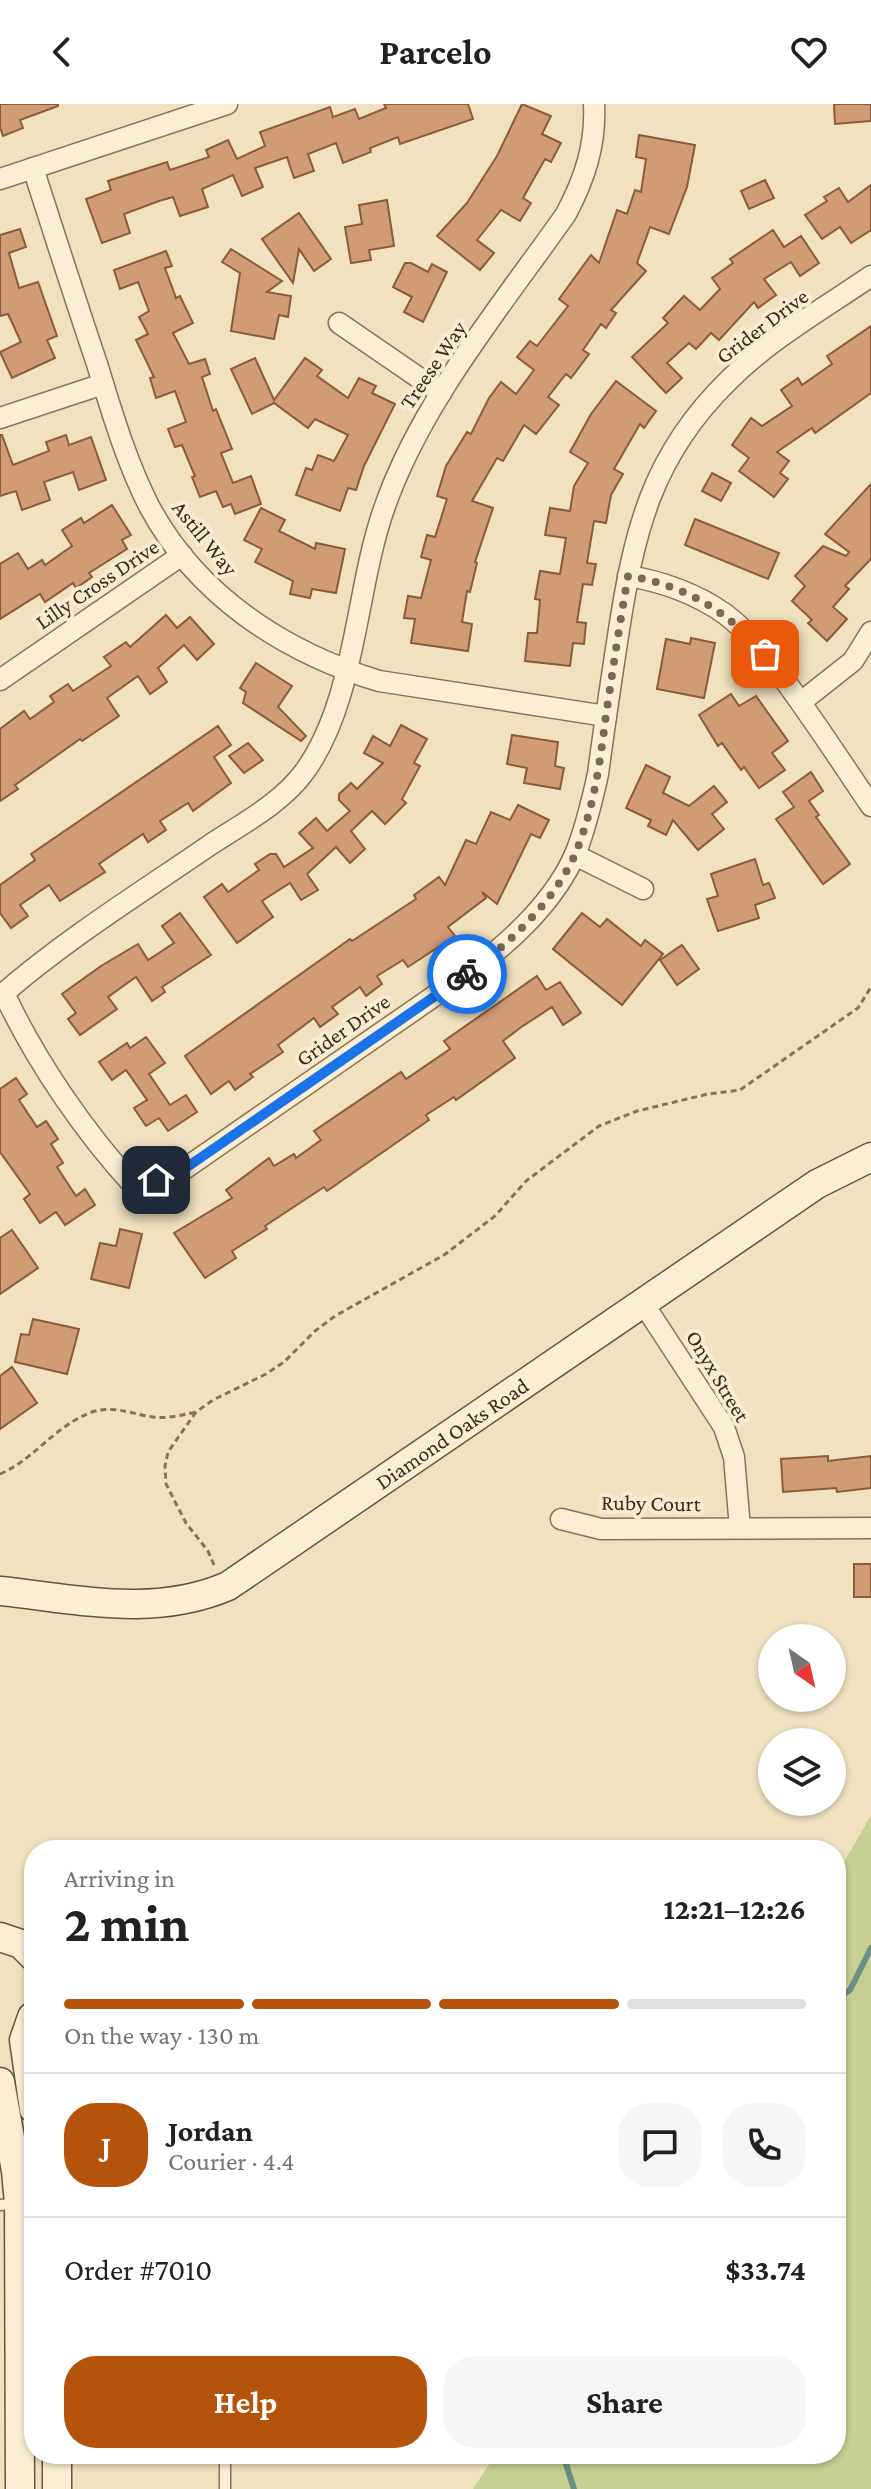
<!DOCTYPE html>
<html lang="en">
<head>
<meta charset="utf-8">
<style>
	body { margin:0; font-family:"Crimson Pro",serif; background:#f6f6f6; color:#202124; height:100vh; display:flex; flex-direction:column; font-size:30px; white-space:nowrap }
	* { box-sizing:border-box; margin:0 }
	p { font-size:26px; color:#757577 }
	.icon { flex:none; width:44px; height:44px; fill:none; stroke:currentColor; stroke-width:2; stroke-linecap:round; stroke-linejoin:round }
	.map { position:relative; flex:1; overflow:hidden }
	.side { position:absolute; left:24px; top:1736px; width:822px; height:624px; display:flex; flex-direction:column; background:#fff; border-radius:32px; box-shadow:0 2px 6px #0004 }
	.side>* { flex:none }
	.needle { width:52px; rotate:146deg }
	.buttons { position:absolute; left:758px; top:1520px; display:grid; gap:16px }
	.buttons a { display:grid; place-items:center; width:88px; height:88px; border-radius:50%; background:#fff; box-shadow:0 2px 6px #0004; font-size:40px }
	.pin { position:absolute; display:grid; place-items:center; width:68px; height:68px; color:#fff; margin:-34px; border-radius:16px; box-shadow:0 4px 12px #0006 }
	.courier { position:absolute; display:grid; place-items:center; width:80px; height:80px; margin:-40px; border:6px solid #1a73e8; border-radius:50%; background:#fff; color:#222; box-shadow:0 2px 10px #0007 }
	.summary em { font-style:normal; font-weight:700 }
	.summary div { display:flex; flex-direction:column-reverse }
	.summary { display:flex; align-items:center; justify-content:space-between; height:136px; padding:0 40px }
	h1 { font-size:52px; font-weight:700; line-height:60px }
	.bar { display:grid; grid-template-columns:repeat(4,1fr); gap:12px 8px; align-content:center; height:96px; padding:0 40px }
	.bar i { height:10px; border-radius:6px; background:#e0e0e0 }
	.bar .active { background:#b45309 }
	.bar p { grid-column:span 4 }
	.line { display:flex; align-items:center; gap:20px; padding:0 40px; border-top:2px solid #e0e0e0 }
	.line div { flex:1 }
	.round { display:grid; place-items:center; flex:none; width:84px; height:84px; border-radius:32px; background:#f6f6f6 }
	.button { display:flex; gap:16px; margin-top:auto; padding:16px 40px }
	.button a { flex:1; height:92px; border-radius:32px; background:#b45309; color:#fff; font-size:32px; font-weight:700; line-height:92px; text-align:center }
	.button a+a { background:#f6f6f6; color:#202124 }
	header { display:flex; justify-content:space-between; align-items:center; height:104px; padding:0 40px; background:#fff; font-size:36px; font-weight:700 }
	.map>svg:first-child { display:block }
</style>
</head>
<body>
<header><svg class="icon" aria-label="back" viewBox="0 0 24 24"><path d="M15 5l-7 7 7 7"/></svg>Parcelo<svg class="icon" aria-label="heart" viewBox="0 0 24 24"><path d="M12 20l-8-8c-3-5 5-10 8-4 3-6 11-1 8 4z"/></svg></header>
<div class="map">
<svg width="871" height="2385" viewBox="0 0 871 2385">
	<rect width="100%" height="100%" fill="#f0e2bf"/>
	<path fill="#c7cf93" d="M871,1711V2385H473L496,2350H836V1772Z"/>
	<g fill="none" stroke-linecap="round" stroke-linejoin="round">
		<g stroke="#699087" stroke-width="6">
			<path d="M836,1895L850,1886L871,1844"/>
			<path d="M570,2350L566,2360L574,2385"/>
		</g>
	</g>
	<g fill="#d19b73" stroke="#8b5b3b" stroke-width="2">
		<path d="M0,0H58V2L20,16L23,24L3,32L0,23Z"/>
		<path d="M384,0H468L473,15L400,40L398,33L370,44L371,48L343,59L336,39L308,50L314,67L294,74L287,53L255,64L263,83L242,92L233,71L202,85L208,103L180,112L173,93L159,97L124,110L130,129L102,139L86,95L111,86L108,77L167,58L170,66L209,53L206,46L228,36L237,55L265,42L260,28L330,3L333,13L355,5L359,15L386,4Z"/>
		<path d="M522,0L551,12L542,30L561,39L551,58L545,55L523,94L531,99L520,117L501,106L477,136L494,149L480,166L437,132L467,99L497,52Z"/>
		<path d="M834,0H871V17L835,20Z"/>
		<path d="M639,31L695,41L687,83L669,130L650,123L637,159L646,167L611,206L616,209L606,224L601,220L583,246L589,250L571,274L566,270L548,293L559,301L536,330L524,321L503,357L497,354L472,397L493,404L475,458L477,459L470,488L467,487L462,518L472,520L468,547L411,539L415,515L404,514L408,492L421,494L431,456L421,453L427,431L435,433L447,395L437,392L446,362L467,328L471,330L489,294L501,278L516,290L534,266L517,253L530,237L537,242L568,202L559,195L591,151L599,159L617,106L627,110L635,86L641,88L646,55L636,53Z"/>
		<path d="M765,76L774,94L749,105L741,87Z"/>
		<path d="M871,81V126L851,139L840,123L822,135L805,111L827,97L824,93L839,84L848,98Z"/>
		<path d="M387,96L394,142L369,146L371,156L351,159L345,123L362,120L359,101Z"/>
		<path d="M299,109L331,155L314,167L299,145L293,179L262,135Z"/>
		<path d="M20,125L26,143L9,149L19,184L38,178L57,232L47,236L55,254L12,274L0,248L21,238L8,210L0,212V131Z"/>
		<path d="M773,126L784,143L801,132L819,159L800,172L791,158L764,175L776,191L758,204L754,198L719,236L711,229L696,245L689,239L667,259L682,274L666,289L632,253L668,219L663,214L684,192L700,206L720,185L712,174L733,159L730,155Z"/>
		<path d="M231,145L282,177L267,188L291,192L288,213L279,211L274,235L231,227L240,169L222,158Z"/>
		<path d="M166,147L172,162L165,164L176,194L180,192L193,219L173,229L189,260L205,255L210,270L202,273L213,307L216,305L232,345L221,349L233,379L251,372L261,400L235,410L231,400L223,403L216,387L200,393L192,373L195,372L182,341L175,343L168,325L186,318L175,287L156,294L150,274L154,273L136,236L148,230L139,213L149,207L138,178L120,185L114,166Z"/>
		<path d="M405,159H411L428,168L432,160L447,168L423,218L404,208L412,193L393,183Z"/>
		<path d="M871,222V289L815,329L812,324L777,348L789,357L780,369L788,375L774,393L739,367L749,354L732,341L751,314L762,322L792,302L781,286L798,274L802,281L832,260L827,252Z"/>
		<path d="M255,254L274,296L305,254L322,266L317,272L348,294L359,274L376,282L372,289L395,300L364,362L356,386L348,384L340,407L296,391L306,364L312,366L318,351L334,357L348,331L315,315L308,324L274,299L252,310L231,265Z"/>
		<path d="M616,277L656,307L644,324L640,320L614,365L623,370L611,391L606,419L594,417L587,459L596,460L592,481L583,480L577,518L586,519L584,540L573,539L570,562L525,557L528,529H537L540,496L535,495L540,467L560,470L566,434L545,431L550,404L570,407L574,382L588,359L570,348L591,310Z"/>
		<path d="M0,331H2L13,361L49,347L46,338L66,331L69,341L91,333L106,376L79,386L73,368L44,378L50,396L22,406L16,387L0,392Z"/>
		<path d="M712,369L731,379L721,397L702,387Z"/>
		<path d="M871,380V455L845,482L849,485L833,503L847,515L827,537L808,519L812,516L792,497L805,482L795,472L823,442L846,452L849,448L825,430Z"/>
		<path d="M112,401L131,431L122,436L127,445L89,469L92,473L76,484L73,479L45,498L40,490L0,515V460L18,449L28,465L42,456L45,461L72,442L62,426L81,414L84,419Z"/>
		<path d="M261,404L285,416L279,427L315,445L316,439L345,445L336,489L312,485L310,494L290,490L293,477L255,458L262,445L244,436Z"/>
		<path d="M695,415L779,449L768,475L685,441Z"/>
		<path d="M166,511L177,524L190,513L214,540L197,556L184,541L158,564L167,578L150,590L138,572L107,594L119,612L82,637L80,635L15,681L18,685L0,697V625L24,607L30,615L54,598L50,592L68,580L73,587L111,562L104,553L126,538L130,543Z"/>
		<path d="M691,534L715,539L704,594L657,585L666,535L690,540Z"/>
		<path d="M256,559L292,582L278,603L306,632L301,637L243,599L246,588L240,584Z"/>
		<path d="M731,590L739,602L756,592L788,637L772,649L785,666L759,684L744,663L741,666L722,639L718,642L699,611Z"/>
		<path d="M401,621L427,635L414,659L420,662L402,695L406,699L385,720L372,707L351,727L365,745L350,759L336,743L307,770L318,786L301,796L290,779L262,797L273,813L237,839L204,793L222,780L228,788L259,766L255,760L270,750H276L284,763L313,744L299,729L316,714L327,727L350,707L339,696V690L351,679L357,685L383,659L364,649L373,632L390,642Z"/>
		<path d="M218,622L231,641L214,653L231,679L193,707L188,699L160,717L166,726L148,738L143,730L112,751L99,760L105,768L60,797L49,781L20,801L28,812L11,824L0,809V781L35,756L31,750Z"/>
		<path d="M512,631L558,638L555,662L564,664L560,685L524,679L527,664L507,660Z"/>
		<path d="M248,639L263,656L244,669L229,652Z"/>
		<path d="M646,661L670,673L663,689L689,702L714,682L727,698L712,710L724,725L698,746L673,716L666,731L648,722L651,716L626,704Z"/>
		<path d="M811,668L823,687L809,697L819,711L816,713L850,760L823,780L776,715L794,703L783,688Z"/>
		<path d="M518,701L549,716L540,734L531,730L497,800L482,788L486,794L448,823L455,832L408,863L403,856L377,872L382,880L366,892L360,883L332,903L338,910L320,923L314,914L278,941L283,948L250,970L253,973L235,986L229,977L211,990L185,952L350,835L352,837L416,795L414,791L439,773L445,781L466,736L476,740L491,708L510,716Z"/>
		<path d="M755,755L763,781L769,779L775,794L755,801L759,814L718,827L707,795L718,792L711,770Z"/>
		<path d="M180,809L211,851L162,883L165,888L152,897L136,873L108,893L117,905L80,931L68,915L76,909L62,890L101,862L138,840L148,856L174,839L162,822Z"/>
		<path d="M582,809L600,823L607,815L641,842L645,836L663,850L622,901L553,845Z"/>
		<path d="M682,841L699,865L677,881L660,856Z"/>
		<path d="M537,872L546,886L560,878L581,909L563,921L552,903L520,924L503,937L515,954L456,996L454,993L426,1011L429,1016L327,1087L324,1083L265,1122L267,1125L232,1147L236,1154L205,1174L174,1129L232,1094L226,1086L269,1054L274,1062L294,1050L296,1054L321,1036L314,1027L401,968L406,975L450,945L444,937Z"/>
		<path d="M146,933L165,959L149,970L170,1001L186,991L197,1008L168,1027L159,1014L146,1022L134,1004L147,996L126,966L112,976L99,958L127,939L130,944Z"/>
		<path d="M16,974L27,990L19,996L37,1023L46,1017L58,1035L51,1040L63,1059L57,1063L76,1092L85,1085L95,1101L65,1121L56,1108L40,1119L24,1095L30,1090L0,1048V985Z"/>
		<path d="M120,1125L142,1130L129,1184L91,1175L100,1139L116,1142Z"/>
		<path d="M12,1126L38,1164L0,1190V1134Z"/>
		<path d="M33,1215L79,1225L67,1270L15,1258L21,1230L29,1231Z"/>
		<path d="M12,1263L37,1299L0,1325V1272Z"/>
		<path d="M828,1352V1357L871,1352V1384L837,1388L836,1384L783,1388L781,1355Z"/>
		<rect x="854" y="1460" width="17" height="33"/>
	</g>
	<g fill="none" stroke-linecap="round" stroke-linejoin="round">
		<g stroke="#8a7256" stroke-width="13">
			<g id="lane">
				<path d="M0,2101L34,2098"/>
				<path d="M225,2350V2385"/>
			</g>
		</g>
		<g stroke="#8a7256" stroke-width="23">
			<g id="street">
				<path d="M594,0C596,41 585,74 566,110C502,201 422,297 385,402C355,485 357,594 305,667C282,699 242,720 210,741C140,789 68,834 4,889C35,956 85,1029 135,1083L177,1070L469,868C510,839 556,796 576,748C586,723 592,697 598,670C604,624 611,578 618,532C634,428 651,352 729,276C770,235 823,205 871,172"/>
				<path d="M33,64C54,129 75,195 97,260C112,308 126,357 149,402C197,492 284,548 379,577L606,612"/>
				<path d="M0,75L227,0"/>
				<path d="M339,219L441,289"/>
				<path d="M0,314L103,280"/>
				<path d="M628,472C661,477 697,490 725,510C748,527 766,551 783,574C814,616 842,659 871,702"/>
				<path d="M0,576L182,451"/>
				<path d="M801,598L853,557L871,528"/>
				<path d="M575,751L643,785"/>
				<path d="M643,1199L724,1323L734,1353L740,1424"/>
				<path d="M561,1415L601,1425L871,1424"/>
			</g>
		</g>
		<g stroke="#6c533a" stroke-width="31">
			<g id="secondary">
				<path id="s1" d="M0,1487C78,1495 154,1514 228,1482L817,1080L871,1053"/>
				<path d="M0,1833L21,1840L34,1853"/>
				<path d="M32,1913L24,1936L34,2005"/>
				<path d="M0,1978L16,2067L19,2099L20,2385"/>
				<path d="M57,2350V2385"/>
			</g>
		</g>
		<g stroke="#8a7256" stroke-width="3" stroke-dasharray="6 4" stroke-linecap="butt">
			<path d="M0,1370C34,1356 54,1322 92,1308C114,1301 131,1310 153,1313C167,1315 182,1311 196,1308"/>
			<path d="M214,1461L208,1447L186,1419L166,1380L165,1362L168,1348L196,1308L213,1296L266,1270L284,1258L315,1227L335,1212L444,1151L495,1112L526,1077L599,1022L637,1007L708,990L740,986L858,904L871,883"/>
		</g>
		<use href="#lane" stroke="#fbefd3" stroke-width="10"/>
		<use href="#street" stroke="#fbefd3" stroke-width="20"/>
		<use href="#secondary" stroke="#fbefd3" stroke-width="28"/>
	</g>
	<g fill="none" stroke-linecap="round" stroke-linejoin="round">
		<path stroke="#796a55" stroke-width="8" stroke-dasharray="0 14.4" d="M467,870C508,841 556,796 576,748C594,704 600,658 606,611C613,564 620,518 628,472C685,481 727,507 765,550"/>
		<path stroke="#1a73e8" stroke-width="10" d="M156,1076L177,1070L467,870"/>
	</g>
	<g text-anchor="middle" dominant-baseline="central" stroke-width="8" stroke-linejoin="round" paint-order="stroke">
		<g font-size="22" fill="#392a1c" stroke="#f7eccf">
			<text transform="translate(762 222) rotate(-37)">Grider Drive</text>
			<text transform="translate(433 261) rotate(-56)">Treese Way</text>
			<text transform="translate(205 434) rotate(51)">Astill Way</text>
			<text transform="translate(97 480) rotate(-34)">Lilly Cross Drive</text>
			<text transform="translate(343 926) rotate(-35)">Grider Drive</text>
			<text transform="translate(718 1272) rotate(59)">Onyx Street</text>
			<text stroke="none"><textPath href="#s1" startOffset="502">Diamond Oaks Road</textPath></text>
			<text transform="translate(651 1399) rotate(1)">Ruby Court</text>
		</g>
	</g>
</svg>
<div class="buttons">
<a><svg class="needle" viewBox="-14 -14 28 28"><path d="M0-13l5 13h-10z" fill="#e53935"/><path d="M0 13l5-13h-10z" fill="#757577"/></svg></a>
<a><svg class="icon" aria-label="layers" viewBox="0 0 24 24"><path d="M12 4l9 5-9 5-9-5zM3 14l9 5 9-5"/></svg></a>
</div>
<div class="pin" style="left:765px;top:550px;background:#ea580c"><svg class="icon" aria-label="bag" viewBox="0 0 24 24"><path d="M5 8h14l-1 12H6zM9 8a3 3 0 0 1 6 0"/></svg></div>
<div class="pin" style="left:156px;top:1076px;background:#1f2937"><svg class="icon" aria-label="home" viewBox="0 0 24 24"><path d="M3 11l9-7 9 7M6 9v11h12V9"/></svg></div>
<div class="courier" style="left:467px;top:870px"><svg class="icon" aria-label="bike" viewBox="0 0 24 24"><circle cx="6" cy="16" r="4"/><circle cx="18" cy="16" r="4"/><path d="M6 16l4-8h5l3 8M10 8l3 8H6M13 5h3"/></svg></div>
<section class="side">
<div class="summary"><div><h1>2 min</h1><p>Arriving in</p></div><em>12:21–12:26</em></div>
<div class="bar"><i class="active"></i><i class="active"></i><i class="active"></i><i></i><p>On the way · 130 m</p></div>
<div class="line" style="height:144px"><b class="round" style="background:#b45309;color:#fff">J</b><div><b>Jordan</b><p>Courier · 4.4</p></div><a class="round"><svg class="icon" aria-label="chat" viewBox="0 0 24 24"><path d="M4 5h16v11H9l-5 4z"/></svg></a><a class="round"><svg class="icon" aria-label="phone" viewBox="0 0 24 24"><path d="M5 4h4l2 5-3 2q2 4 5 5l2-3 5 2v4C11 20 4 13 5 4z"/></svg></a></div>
<div class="line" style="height:104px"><div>Order #7010</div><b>$33.74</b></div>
<div class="button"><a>Help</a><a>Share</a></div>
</section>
</div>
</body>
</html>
